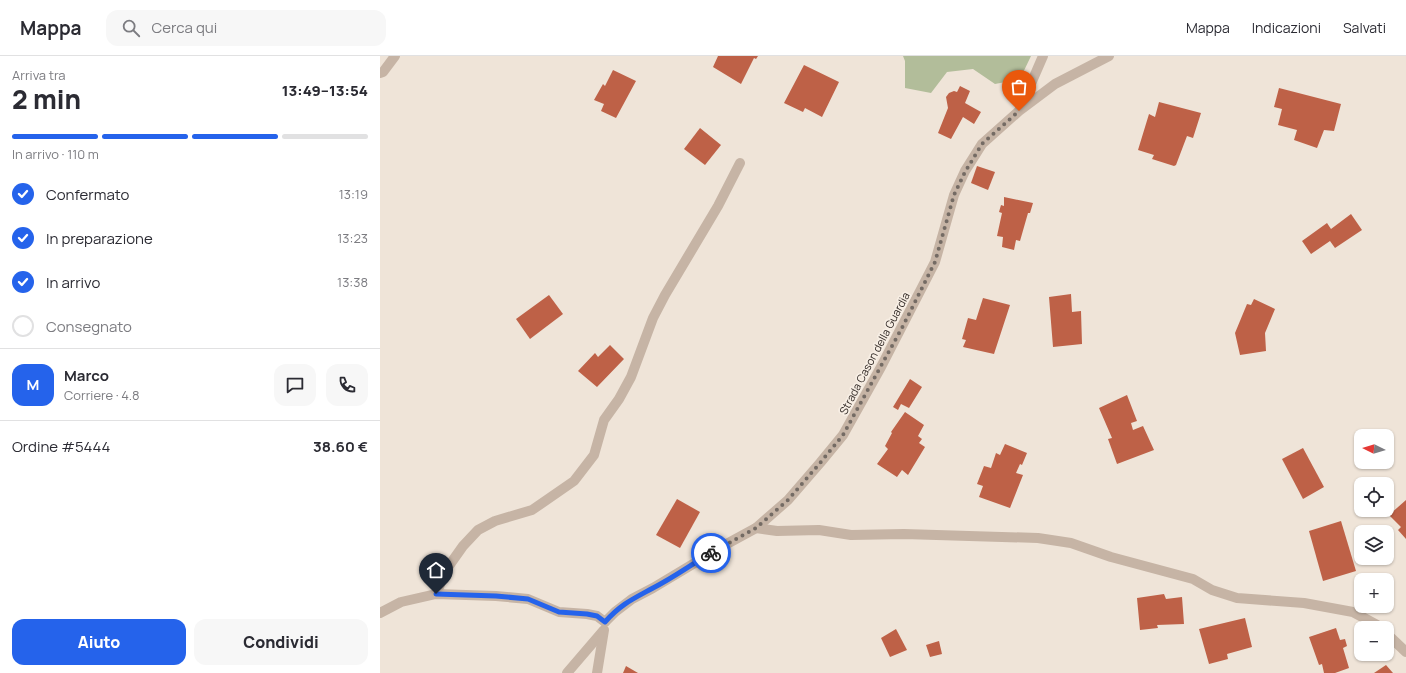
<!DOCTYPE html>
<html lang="it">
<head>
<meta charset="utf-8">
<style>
	body { margin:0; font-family:Manrope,sans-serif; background:#f7f7f7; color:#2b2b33; height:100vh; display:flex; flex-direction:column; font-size:15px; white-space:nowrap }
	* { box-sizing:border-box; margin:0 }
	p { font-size:13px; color:#7c7c81 }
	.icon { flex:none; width:22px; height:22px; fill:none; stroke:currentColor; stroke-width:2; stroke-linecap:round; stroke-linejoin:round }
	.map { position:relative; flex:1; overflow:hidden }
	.drawer { display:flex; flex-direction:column; background:#fff; width:380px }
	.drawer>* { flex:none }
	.needle { width:26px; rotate:275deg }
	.controls { position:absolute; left:974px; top:373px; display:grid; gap:8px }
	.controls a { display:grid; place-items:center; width:40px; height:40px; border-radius:8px; background:#fff; box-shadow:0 1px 3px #0004; font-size:20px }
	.pin { position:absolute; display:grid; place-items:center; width:34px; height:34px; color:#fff; margin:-41px -17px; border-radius:50% 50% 50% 0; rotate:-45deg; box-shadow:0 0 4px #0007 }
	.pin .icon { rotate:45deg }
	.courier { position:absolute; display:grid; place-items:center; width:40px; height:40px; margin:-20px; border:3px solid #2563eb; border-radius:50%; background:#fff; color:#222; box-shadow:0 1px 5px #0007 }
	.overview em { font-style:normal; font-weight:800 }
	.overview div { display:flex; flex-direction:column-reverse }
	.overview { display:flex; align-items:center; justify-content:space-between; height:68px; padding:0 12px }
	h1 { font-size:26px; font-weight:800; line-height:30px }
	.bar { display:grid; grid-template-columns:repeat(4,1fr); gap:6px 4px; align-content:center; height:48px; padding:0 12px }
	.bar i { height:5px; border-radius:3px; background:#e1e1e2 }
	.bar .selected { background:#2563eb }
	.bar p { grid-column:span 4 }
	.line { display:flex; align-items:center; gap:10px; padding:0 12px; border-top:1px solid #e1e1e2 }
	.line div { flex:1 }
	.round { display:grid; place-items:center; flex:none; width:42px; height:42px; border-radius:12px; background:#f7f7f7 }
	ol { padding:0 12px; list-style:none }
	li { display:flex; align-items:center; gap:12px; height:44px }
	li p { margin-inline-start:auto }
	li .icon { padding:4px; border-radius:50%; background:#2563eb; color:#fff; stroke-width:4 }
	li:last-child { color:#7c7c81 }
	li i { width:22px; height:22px; border:2px solid #e1e1e2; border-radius:50% }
	.cta { display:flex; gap:8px; margin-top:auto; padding:8px 12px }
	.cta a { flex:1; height:46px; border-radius:12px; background:#2563eb; color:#fff; font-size:16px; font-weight:800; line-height:46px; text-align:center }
	.cta a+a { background:#f7f7f7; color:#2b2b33 }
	header { display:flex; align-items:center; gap:24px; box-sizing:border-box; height:56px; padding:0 20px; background:#fff; border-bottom:1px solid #e1e1e2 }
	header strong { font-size:19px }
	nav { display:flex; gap:22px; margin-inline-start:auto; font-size:14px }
	.search { width:280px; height:36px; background:#f7f7f7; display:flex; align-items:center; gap:10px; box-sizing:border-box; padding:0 14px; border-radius:12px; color:#7c7c81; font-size:15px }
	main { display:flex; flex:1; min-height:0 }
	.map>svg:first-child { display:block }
</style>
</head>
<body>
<header>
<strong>Mappa</strong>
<div class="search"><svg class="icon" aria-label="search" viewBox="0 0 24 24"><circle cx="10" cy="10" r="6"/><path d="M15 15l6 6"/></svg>Cerca qui</div>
<nav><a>Mappa</a><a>Indicazioni</a><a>Salvati</a></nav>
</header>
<main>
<section class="drawer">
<div class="overview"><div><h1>2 min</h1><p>Arriva tra</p></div><em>13:49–13:54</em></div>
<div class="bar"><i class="selected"></i><i class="selected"></i><i class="selected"></i><i></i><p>In arrivo · 110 m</p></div>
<ol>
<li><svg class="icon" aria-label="check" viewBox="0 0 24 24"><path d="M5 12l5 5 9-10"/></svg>Confermato<p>13:19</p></li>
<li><svg class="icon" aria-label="check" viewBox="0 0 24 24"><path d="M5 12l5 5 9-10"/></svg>In preparazione<p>13:23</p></li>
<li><svg class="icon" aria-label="check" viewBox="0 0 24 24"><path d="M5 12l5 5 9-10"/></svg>In arrivo<p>13:38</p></li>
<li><i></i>Consegnato</li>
</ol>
<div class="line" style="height:72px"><b class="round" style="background:#2563eb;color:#fff">M</b><div><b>Marco</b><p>Corriere · 4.8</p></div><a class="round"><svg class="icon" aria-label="chat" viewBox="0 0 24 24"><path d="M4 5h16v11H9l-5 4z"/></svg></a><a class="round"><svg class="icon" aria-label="phone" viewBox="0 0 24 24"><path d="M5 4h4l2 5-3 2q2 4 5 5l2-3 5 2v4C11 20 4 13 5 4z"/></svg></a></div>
<div class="line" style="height:52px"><div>Ordine #5444</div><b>38.60 €</b></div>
<div class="cta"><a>Aiuto</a><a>Condividi</a></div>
</section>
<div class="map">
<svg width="1026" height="617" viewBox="0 0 1026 617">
	<rect width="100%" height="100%" fill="#efe4d8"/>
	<path fill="#b2bd9a" d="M523,0H651L640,23L615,28L593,13L567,16L551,37L525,32V5Z"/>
	<g fill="#be6147">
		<path d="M338,0H378L376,3L374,2L361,28L333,11Z"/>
		<path d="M424,9L459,26L442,61L425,52L423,56L404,47Z"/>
		<path d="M233,14L256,25L236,62L221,55L224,48L214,44L223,28L225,30Z"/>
		<path d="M580,30L590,35L585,47L601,56L594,68L583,61L571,83L558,77L568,52L566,41L569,37L574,35L577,36Z"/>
		<path d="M899,32L961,48L954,75L944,74L937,92L914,84L917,74L898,69L902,53L894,51Z"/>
		<path d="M779,46L821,57L813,82L807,80L796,109L794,110L772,103L774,99L758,94L769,58L775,61Z"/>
		<path d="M320,72L341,89L325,109L304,93Z"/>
		<path d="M597,110L615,116L608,134L591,127Z"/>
		<path d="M624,141L653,147L650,157H648L640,185L636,184L634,194L622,191L623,181L617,180L622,157L619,156L621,149L624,150Z"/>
		<path d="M971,158L982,174L955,192L950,185L931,198L922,185L947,167L951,173Z"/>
		<path d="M691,238L692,256L701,255L702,288L673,291L669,241Z"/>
		<path d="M169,239L183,258L150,283L136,263Z"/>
		<path d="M603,242L630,249L614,298L583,291L586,284L582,283L588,262L596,264Z"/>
		<path d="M874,243L895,253L885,277L886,295L860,299L855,277L867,248L871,249Z"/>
		<path d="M230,289L244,303L217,331L198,315L215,297L218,301Z"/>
		<path d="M530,323L542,331L529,352L521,348L518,354L513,351Z"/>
		<path d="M747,339L757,365L751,367L753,374L763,370L774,394L737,408L728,383L732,382L719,352Z"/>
		<path d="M525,356L544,369L538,380L542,383L539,387L545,391L528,419L522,414L517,421L497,408L508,393L505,390L512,377L511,376Z"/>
		<path d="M625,388L647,397L642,409L640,408L636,417L643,419L630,452L599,441L603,430L597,428L604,410L611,412L616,397L620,399Z"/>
		<path d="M923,392L944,431L923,443L902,403Z"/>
		<path d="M297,443L320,456L300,492L276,479Z"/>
		<path d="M1026,444V483L1018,474L1021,471L1009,459Z"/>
		<path d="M961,465L976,515L943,525L929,475Z"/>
		<path d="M784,538L786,543L802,541L804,568L777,569L778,572L760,574L757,542Z"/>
		<path d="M865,562L872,591L847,598L848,603L829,608L819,573Z"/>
		<path d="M956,572L960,584L965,583L967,590L963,592L969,612L955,617H944L942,608L939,609L929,581Z"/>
		<path d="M516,573L527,594L510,601L501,582Z"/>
		<path d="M559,585L562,598L550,601L546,589Z"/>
		<path d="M1006,609L1013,617H994Z"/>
		<path d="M246,610L258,617H243Z"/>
	</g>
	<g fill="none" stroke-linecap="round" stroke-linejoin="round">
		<g stroke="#c6b4a5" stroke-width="10">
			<path d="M0,17L3,16L15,0"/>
			<path d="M640,53L663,0"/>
			<path d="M376,472L397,475L439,474L471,479L524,478L658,482L691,487L731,501L813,523L832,534L857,542L924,547L973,556L997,569L1001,572"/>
			<path d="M56,538L66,514L83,490L98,474L115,465L152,454L194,425L214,399L224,364L239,343L251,321L273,262L285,239L338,150L360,107"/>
			<path d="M0,557L21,546L56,538L116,540L148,543L179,556L207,558L217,560L225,566"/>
			<path d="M225,566L235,556L252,543L273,532L343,490L376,472L408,444L440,407L463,379L501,311L555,206L574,139L585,115L602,88L639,55L675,28L729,0"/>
			<path d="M1007,578L1026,596"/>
			<path d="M187,617L223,575"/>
			<path d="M217,617L224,574"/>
		</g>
	</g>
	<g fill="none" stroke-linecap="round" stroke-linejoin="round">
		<path stroke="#746b64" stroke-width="4" stroke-dasharray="0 7.2" d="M331,497L376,472L408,444L440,407L463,379L523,270L555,206L574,139L585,116L602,88L639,55"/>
		<path stroke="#2563eb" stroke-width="5" d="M56,538L116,540L148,543L179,556L207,558L217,560L225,566C241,548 253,543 273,532C293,522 312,508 331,497"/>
	</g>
	<g text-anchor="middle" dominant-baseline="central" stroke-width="3.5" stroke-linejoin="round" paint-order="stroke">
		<g font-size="11" fill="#322a26" stroke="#f7eee4">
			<text transform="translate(494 297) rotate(-62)">Strada Cason della Guardia</text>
		</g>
	</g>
</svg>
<div class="controls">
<a><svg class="needle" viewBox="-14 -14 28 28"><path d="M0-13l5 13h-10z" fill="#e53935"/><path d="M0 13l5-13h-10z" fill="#7c7c81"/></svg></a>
<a><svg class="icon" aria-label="locate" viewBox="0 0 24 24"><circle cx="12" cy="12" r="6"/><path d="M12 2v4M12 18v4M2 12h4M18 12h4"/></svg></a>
<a><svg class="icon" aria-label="layers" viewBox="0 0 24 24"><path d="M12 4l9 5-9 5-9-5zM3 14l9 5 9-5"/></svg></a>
<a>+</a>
<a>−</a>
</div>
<div class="pin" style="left:639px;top:55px;background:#ea580c"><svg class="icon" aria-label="bag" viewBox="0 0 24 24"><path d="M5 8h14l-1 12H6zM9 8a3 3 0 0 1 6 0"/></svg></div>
<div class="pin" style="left:56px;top:538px;background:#1f2937"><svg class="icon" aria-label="home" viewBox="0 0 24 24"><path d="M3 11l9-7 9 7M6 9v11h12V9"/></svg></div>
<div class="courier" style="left:331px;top:497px"><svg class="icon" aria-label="bike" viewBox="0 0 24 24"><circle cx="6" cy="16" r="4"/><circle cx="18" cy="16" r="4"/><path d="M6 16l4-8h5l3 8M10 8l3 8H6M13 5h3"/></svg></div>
</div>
</main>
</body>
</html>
